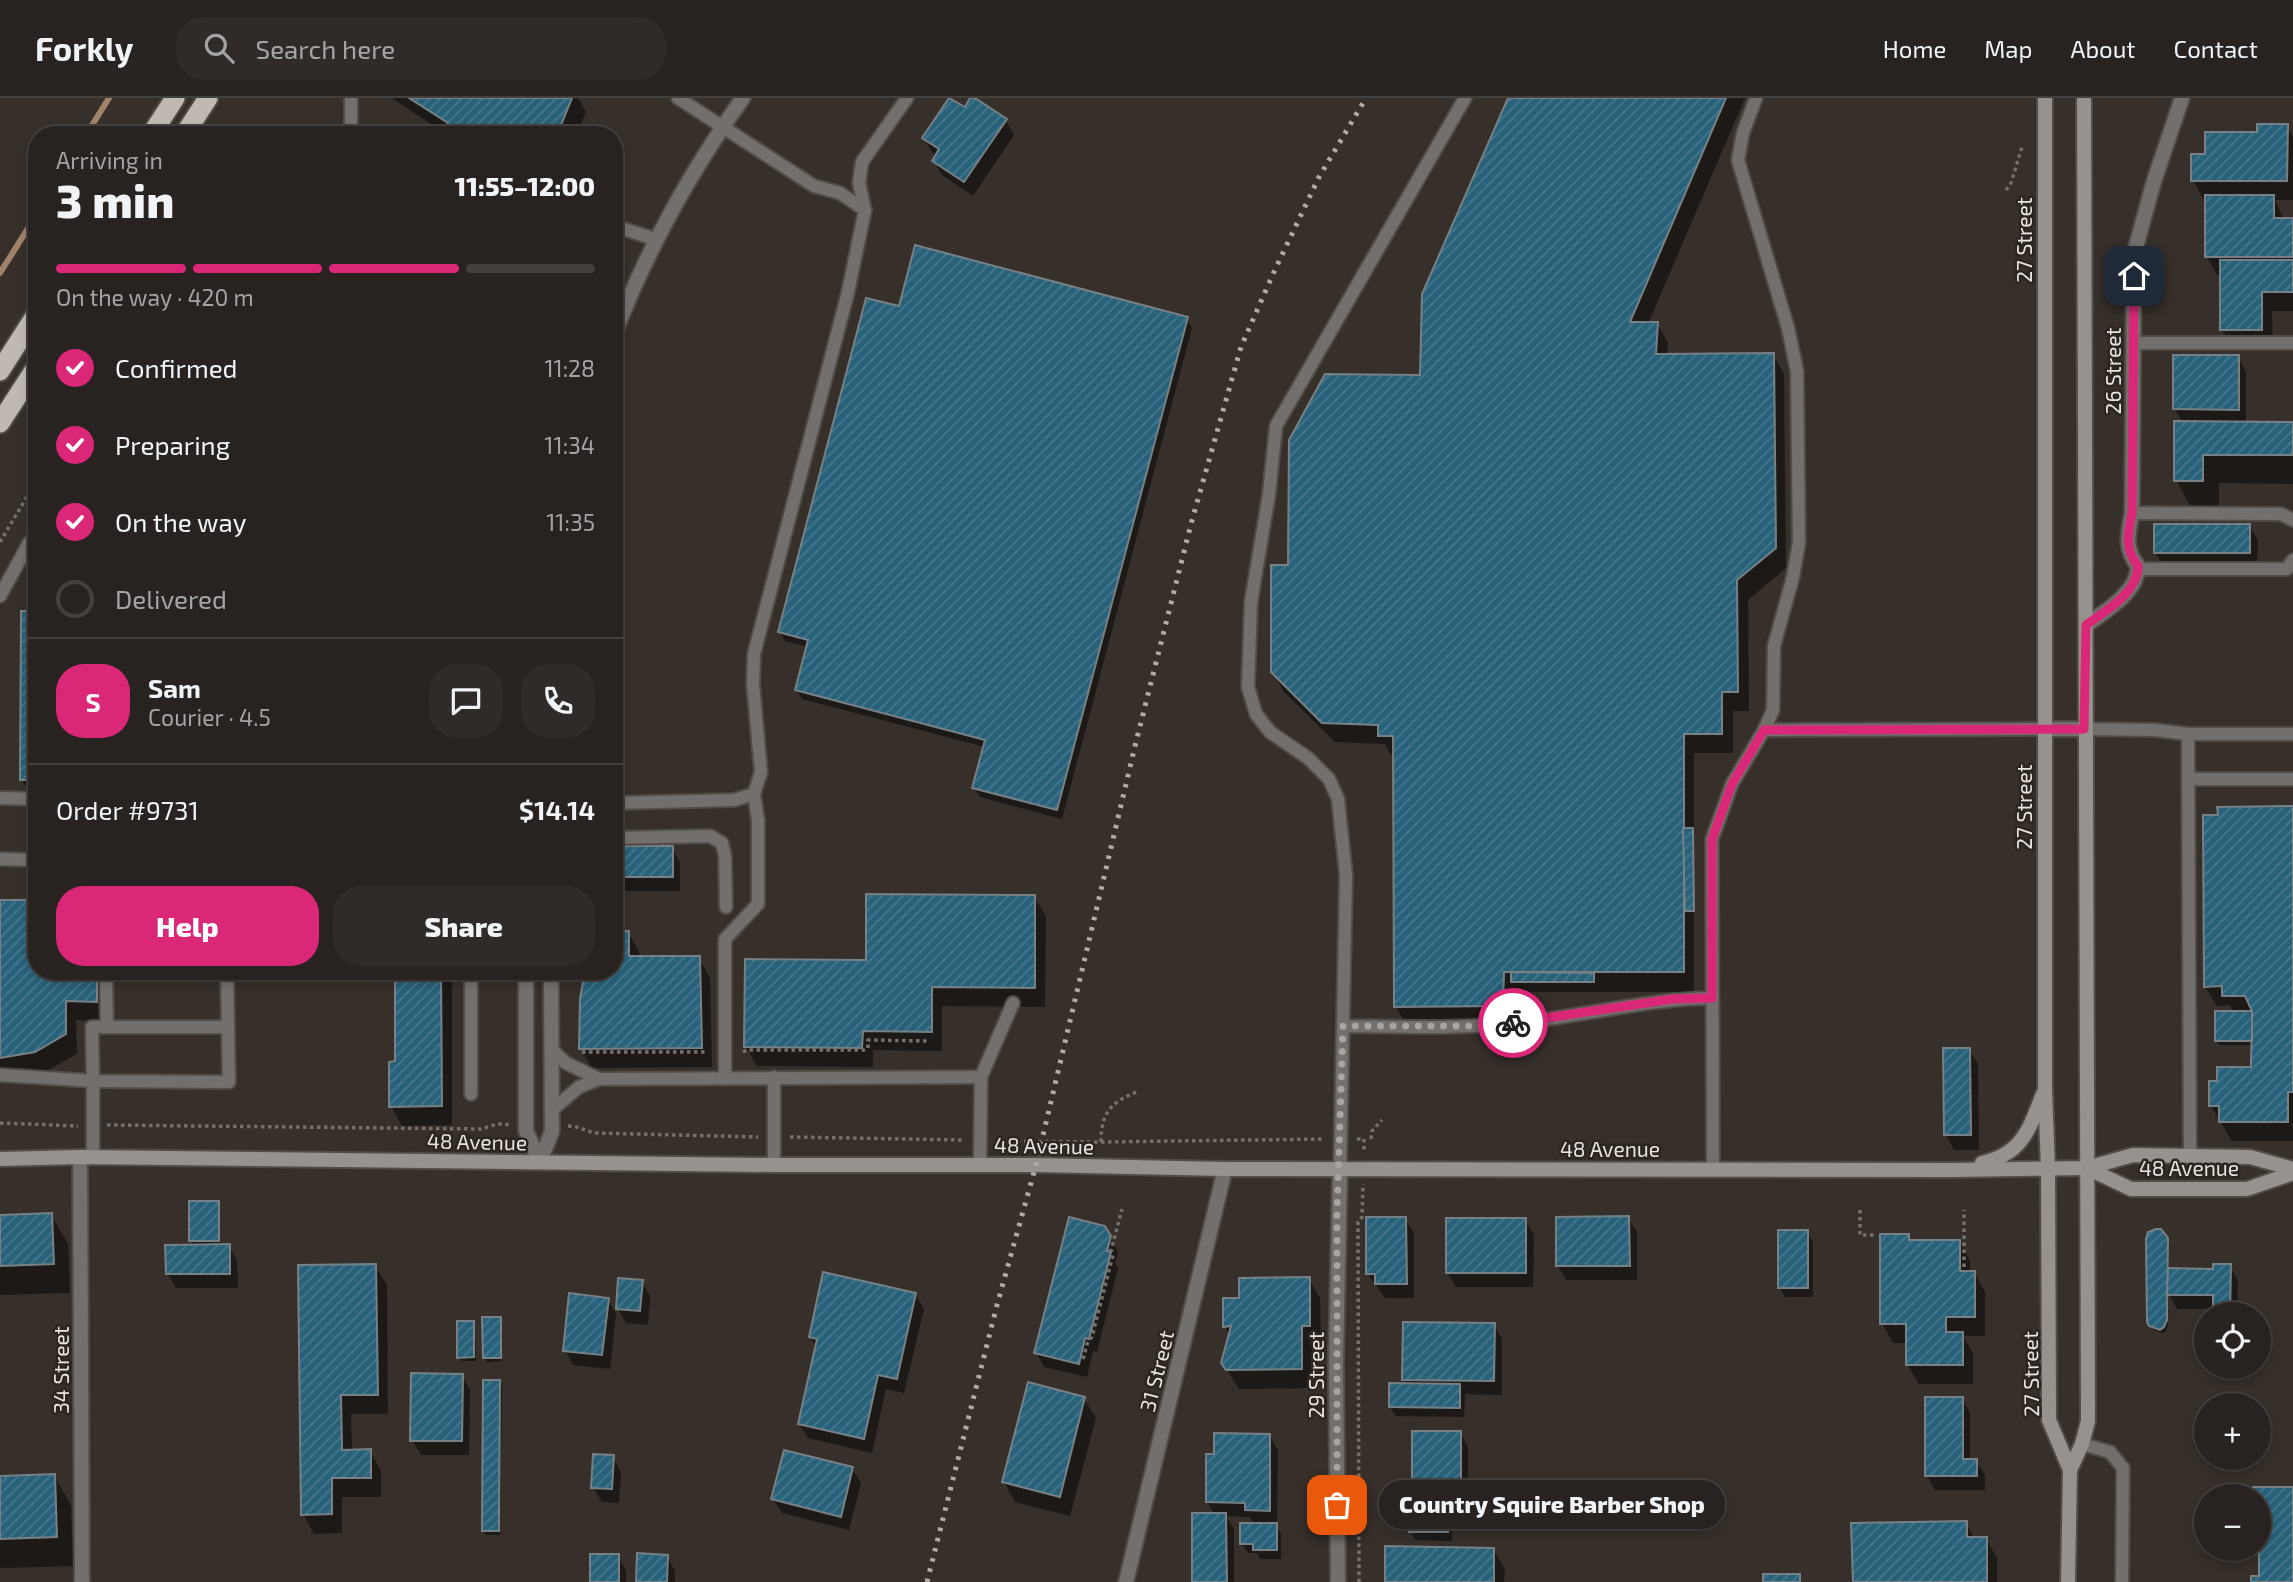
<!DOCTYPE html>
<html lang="en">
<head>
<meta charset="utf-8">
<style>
	body { margin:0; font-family:"Exo 2",sans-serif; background:#302b29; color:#f1f3f6; height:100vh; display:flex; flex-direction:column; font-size:26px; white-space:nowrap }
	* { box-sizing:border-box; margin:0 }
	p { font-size:23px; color:#a5a4a5 }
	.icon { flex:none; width:38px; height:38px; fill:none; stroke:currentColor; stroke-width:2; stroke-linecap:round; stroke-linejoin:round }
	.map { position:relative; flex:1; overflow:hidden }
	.drawer { position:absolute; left:28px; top:28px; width:595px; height:854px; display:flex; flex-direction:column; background:#282320; border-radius:28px; box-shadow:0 4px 10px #0003,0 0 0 2px #44403e }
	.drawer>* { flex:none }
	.controls { position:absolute; left:2194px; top:1204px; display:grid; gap:14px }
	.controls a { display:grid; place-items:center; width:77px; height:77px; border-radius:50%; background:#282320; box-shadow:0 4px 10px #0003,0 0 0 2px #44403e; font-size:35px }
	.pin { position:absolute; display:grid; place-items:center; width:60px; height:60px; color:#fff; margin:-30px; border-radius:14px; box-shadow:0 4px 10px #0006 }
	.courier { position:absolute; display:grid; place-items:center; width:70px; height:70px; margin:-35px; border:5px solid #db2777; border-radius:50%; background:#fff; color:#222; box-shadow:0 2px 9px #0007 }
	.bubble { position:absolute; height:49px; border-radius:24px; background:#282320; box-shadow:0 4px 10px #0003,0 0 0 2px #44403e; font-size:23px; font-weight:800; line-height:49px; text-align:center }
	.headline em { font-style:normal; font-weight:800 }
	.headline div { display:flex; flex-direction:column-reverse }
	.headline { display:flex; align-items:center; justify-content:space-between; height:119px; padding:0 28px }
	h1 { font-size:46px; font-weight:800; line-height:52px }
	.bar { display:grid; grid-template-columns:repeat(4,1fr); gap:10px 7px; align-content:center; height:84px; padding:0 28px }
	.bar i { height:9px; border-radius:5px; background:#44403e }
	.bar .active { background:#db2777 }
	.bar p { grid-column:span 4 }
	.line { display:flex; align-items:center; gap:18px; padding:0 28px; border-top:2px solid #44403e }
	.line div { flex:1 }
	.round { display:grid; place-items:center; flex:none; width:74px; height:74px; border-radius:28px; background:#302b29 }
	ol { padding:0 28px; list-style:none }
	li { display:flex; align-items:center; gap:21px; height:77px }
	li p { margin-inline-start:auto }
	li .icon { padding:7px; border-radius:50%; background:#db2777; color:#fff; stroke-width:4 }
	li:last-child { color:#a5a4a5 }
	li i { width:38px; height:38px; border:4px solid #44403e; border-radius:50% }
	.primary-button { display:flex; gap:14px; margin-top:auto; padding:14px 28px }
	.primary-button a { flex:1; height:80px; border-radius:28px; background:#db2777; color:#fff; font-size:28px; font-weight:800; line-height:80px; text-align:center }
	.primary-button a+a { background:#302b29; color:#f1f3f6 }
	header { display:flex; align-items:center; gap:42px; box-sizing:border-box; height:98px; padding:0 35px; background:#282320; border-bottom:2px solid #44403e }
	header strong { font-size:33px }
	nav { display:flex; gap:38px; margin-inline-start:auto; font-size:24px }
	.search { width:490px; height:63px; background:#302b29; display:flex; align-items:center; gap:18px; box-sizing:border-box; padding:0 24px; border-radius:28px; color:#a5a4a5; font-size:26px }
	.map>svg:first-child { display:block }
</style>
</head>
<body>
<header>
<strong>Forkly</strong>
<div class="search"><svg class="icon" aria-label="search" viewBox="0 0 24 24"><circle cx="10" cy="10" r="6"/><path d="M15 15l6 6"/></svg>Search here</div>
<nav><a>Home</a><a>Map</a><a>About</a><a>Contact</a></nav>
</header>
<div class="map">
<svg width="2293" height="1484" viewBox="0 0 2293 1484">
	<defs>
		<pattern id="building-hatch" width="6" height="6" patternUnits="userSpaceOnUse" patternTransform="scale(1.75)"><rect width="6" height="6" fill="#28617a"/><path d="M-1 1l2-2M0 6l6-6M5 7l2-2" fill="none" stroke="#47788c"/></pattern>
	</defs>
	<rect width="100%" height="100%" fill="#362f2a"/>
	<g fill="#0007">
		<path d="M392,0H578L586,14L576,37H447Z"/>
		<path d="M1509,0H1745L1648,226H1657L1668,245L1667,258L1773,257L1784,276L1786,470L1748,502L1749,613H1733V655H1694V894H1514V928H1407L1396,909L1395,657H1391L1385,646L1335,644L1284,594L1273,574L1290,469L1422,278Z"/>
		<path d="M965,11L1005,22L1014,37L973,98L942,77L934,63L937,58L932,54L924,40Z"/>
		<path d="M2287,28L2293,39V102H2275L2284,122H2293V213H2272L2273,251H2233L2222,231V178H2218L2206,158L2207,102H2204L2193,82L2207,58L2259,36Z"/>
		<path d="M901,210L1186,220L1192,230L1062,721L980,699L974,690L985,649L802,601L797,592L808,549L785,543L780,534Z"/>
		<path d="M2238,259L2246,274V325H2293V386L2219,385V411H2192L2176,382L2183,325L2175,311Z"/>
		<path d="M2249,428L2258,442L2257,469H2164L2155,454Z"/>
		<path d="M37,487V701H33L22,682Z"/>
		<path d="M2293,710V1043H2232L2211,1008L2219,985L2253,971V947H2219L2217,943L2234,915L2230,907L2217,908L2205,888Z"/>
		<path d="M614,750H672L680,764V793H620L614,784Z"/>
		<path d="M1034,799L1046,818L1045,909L942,908V953L873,952V969L757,968L746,949L868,864Z"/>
		<path d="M0,804L37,873H108L107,923L76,922L77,956L47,973L6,980L0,979Z"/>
		<path d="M628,834L639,854V860H699L710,880L712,969L592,970L581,951L614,873Z"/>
		<path d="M396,873H452V1027L402,1028L391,1008L397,964Z"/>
		<path d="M1945,952H1969L1978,966L1979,1052H1954L1946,1037Z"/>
		<path d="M218,1105L220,1109V1148H229L237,1163L238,1190H176L168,1176L194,1149L191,1143Z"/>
		<path d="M51,1117L68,1146L70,1195L0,1197V1119Z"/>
		<path d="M1628,1120L1637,1134V1182H1566L1558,1168Z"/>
		<path d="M1405,1121L1414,1135V1200H1385L1368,1176Z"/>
		<path d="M1525,1122L1534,1137L1533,1189H1456L1447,1174Z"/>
		<path d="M1104,1129L1118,1154L1115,1165L1118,1170L1097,1254L1093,1253L1087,1279L1044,1269L1036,1254Z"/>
		<path d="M1807,1134L1813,1144V1199H1785L1780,1189Z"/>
		<path d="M1908,1138L1911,1143H1959L1970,1163V1174H1974L1985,1194V1238H1963L1973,1255V1286H1919L1907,1266V1245H1893L1882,1225Z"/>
		<path d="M2166,1141L2169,1146V1172H2215L2230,1168L2238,1183L2237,1216H2215V1211H2177L2169,1195L2168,1227L2166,1233L2163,1235L2153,1232L2149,1224Z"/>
		<path d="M375,1168L387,1187L388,1316H351L352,1353H370L381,1373V1399H342V1435L314,1436L303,1416Z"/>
		<path d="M1309,1181L1320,1200L1321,1247H1312V1290L1239,1291L1223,1265L1230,1238L1225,1228L1241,1202Z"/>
		<path d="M642,1184L650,1198L648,1227L626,1225L618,1211Z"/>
		<path d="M915,1196L924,1211L904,1295L886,1291L872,1355L808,1340L799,1326L817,1250L810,1239Z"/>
		<path d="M607,1201L616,1216L610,1271L573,1267L565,1252Z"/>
		<path d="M500,1221L502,1225V1263L487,1264L484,1260Z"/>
		<path d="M473,1224L475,1229L476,1263H462L459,1259Z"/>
		<path d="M1494,1227L1502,1241V1297L1465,1296L1464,1319L1396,1318L1390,1309L1407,1287L1404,1282Z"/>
		<path d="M462,1278L470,1292L469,1357H421L412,1342Z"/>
		<path d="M499,1284L502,1288L500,1437H486L483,1433Z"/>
		<path d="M1084,1301L1096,1320L1070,1418L1015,1404L1004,1384Z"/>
		<path d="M1962,1301L1970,1315V1363H1976L1985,1377V1392H1935L1927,1378Z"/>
		<path d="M1460,1334L1468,1349V1401H1448L1453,1410L1452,1443L1416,1442L1410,1433L1421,1400L1414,1387Z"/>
		<path d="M1269,1337L1278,1352L1277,1429L1281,1436V1461H1260L1257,1455H1248L1242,1446L1255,1427L1250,1419L1226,1418L1234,1431V1484H1194L1215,1417L1207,1404Z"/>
		<path d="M612,1359L621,1374L619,1405L602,1404L593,1389Z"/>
		<path d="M852,1371L861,1385L849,1432L782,1415L773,1401Z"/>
		<path d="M54,1378L71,1407L73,1468L0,1470V1380Z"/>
		<path d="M1966,1425L1975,1441H1986L1997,1460V1484H1854Z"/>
		<path d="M1493,1451L1505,1471L1504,1484H1387Z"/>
		<path d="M618,1458L626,1473V1484H592Z"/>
		<path d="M667,1459L675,1473V1484H638Z"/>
	</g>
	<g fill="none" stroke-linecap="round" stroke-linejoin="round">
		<g stroke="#9f8269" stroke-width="6">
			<path d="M86,37L109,0"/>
			<path d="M0,175L37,116"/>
		</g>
	</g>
	<g fill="url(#building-hatch)" stroke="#778085" stroke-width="2">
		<path d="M409,0H572L557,37H509L479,30L476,37H445L448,25Z"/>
		<path d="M949,0L965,9L970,0H975L1007,21L964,84L932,63L939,51L922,40Z"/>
		<path d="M1508,0H1726L1630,224H1658L1656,256L1774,255L1776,450L1737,482L1738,594H1722V636H1684V874H1504L1503,908L1394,909L1393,638H1378V627L1322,625L1271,574V467H1288L1289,342L1325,276L1420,277L1422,196Z"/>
		<path d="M2257,26H2288L2287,83H2191V56H2205V34H2257Z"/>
		<path d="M2205,97H2274V120H2293V159H2205Z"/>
		<path d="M915,147L1188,219L1057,712L972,690L985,642L795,592L808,542L778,534L866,200L899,208Z"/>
		<path d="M2220,162H2293V194H2262V232H2220Z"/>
		<path d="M2173,257H2239V312L2173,311Z"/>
		<path d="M2174,323L2293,324V357H2203V383H2174Z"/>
		<rect x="2154" y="426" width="96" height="29"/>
		<path d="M33,485H37V682H20L21,513H33Z"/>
		<path d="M2293,708V994H2288V1024H2219V1008H2209V983H2217V969H2251L2252,913L2245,898H2222V888L2204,889L2203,717H2218L2217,709Z"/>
		<path d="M1683,730H1693L1694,813H1685Z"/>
		<rect x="614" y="748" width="59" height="31"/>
		<path d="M866,796L1035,797V890L932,889V934L863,933L862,950L744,949L745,861L866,862Z"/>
		<path d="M0,802H37V873H97V904L66,903V936L35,954L0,960Z"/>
		<path d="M614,833H629V858H700L702,950L579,951L580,901L585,873H614Z"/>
		<path d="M395,873H441L442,1008L389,1009V964L395,963Z"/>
		<path d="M1511,874L1594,875V884H1511Z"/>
		<rect x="2215" y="913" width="37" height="30"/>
		<path d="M1943,950H1970L1971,1037H1944Z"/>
		<rect x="189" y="1103" width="30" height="40"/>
		<path d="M52,1115L54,1166L0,1168V1117Z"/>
		<path d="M1629,1118L1630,1168H1556V1119Z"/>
		<path d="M1069,1119L1105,1128L1111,1138L1107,1153L1111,1154L1089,1241L1085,1240L1079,1266L1034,1255Z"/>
		<path d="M1366,1119H1406L1407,1186H1375V1176H1366Z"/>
		<rect x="1446" y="1120" width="80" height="55"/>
		<path d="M2156,1131H2161L2168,1140L2167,1222L2164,1229L2160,1232L2149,1228L2147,1224L2146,1141L2148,1134Z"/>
		<rect x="1778" y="1132" width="30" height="58"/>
		<path d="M1880,1136H1909V1142H1960V1173H1975V1219H1946V1234H1963V1267H1906V1226H1880Z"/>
		<path d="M230,1146V1176H166L165,1147Z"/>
		<path d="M376,1166L378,1297H341L342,1352L371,1351V1380H332V1416L301,1417L298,1167Z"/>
		<path d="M2213,1166H2231L2230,1216H2213V1197H2167L2168,1170L2213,1171Z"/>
		<path d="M823,1174L916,1195L897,1281L878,1277L864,1341L798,1326L817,1241L809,1239Z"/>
		<path d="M1310,1179V1228H1302V1271L1226,1272L1221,1265L1231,1228L1223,1229V1200H1239V1180Z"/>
		<path d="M618,1180L643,1182L640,1213L616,1211Z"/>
		<path d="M569,1195L609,1200L602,1257L563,1253Z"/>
		<path d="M482,1219H501V1260H483Z"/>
		<path d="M457,1223H474V1259L457,1260Z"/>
		<path d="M1403,1224L1495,1225L1494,1283L1402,1282Z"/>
		<path d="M411,1275L463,1276L462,1343H410Z"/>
		<path d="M483,1282H500L499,1433H482Z"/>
		<path d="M1028,1284L1085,1299L1060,1399L1002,1384Z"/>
		<path d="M1389,1285L1460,1286V1310L1389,1309Z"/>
		<path d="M1925,1299H1963V1361H1977V1378H1925Z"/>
		<rect x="1412" y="1333" width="49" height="54"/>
		<path d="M1214,1335L1270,1336V1413L1245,1412V1405L1206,1404V1356H1214Z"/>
		<path d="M784,1352L853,1369L841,1419L771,1401Z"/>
		<path d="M593,1356L614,1357L612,1391L591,1390Z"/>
		<path d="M55,1376L57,1439L0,1441V1378Z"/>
		<path d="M2253,1389H2293V1484H2251V1478H2259V1398H2253Z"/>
		<path d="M1409,1398L1448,1399V1434H1409Z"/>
		<path d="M1192,1415H1226L1227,1484H1192Z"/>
		<path d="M1967,1423V1439H1987V1484H1853L1851,1425Z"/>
		<path d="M1240,1425H1277V1452H1253V1446H1240Z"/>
		<path d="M1385,1448L1494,1450V1484H1385Z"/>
		<path d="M637,1455L668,1457L667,1484H636Z"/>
		<rect x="590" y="1456" width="29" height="28"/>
		<rect x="1763" y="1476" width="37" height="8"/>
	</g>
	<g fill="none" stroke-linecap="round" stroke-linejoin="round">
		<g stroke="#524c47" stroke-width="16">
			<g id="service">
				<path d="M351,0V37"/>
				<path d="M865,112L859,85L862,64L907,0"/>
				<path d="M614,128L655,141"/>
				<path d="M2133,245H2293"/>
				<path d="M2132,415L2281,416L2293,422"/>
				<path d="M2138,471H2287L2293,462"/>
				<path d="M0,498L29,445H37"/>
				<path d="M2084,631L2155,632L2188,636H2293"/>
				<path d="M1764,632L2044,631"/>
				<path d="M2188,636L2190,1058"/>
				<path d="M2189,681H2293"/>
				<path d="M0,700L37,701"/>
				<path d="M614,705L734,702L754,696L761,674L753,586L754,556L848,194L865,112L840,95L814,88L678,0"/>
				<path d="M614,740L710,738L722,745L725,758L726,809"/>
				<path d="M0,761L37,762"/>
				<path d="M106,873L107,929"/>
				<path d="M227,873L228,929H92L93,983L229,984L228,929"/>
				<path d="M1343,928C1404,929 1466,931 1526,924C1588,917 1648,901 1712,900"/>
				<path d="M551,951L566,965L599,981"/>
				<path d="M0,977L93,983V1059"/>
				<path d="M725,979V841L758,806V722L754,696"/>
				<path d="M774,979V1067"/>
				<path d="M471,996V873"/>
				<path d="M551,1013L579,989L599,981L981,979"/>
				<path d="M980,1067L981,979L1013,905"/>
				<path d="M1340,1071L1346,777L1338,701L1329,681L1308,660L1270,634L1256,616L1248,589L1251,504L1269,396L1276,328L1465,0"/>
				<path d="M1713,1071L1712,741L1732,686L1764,632L1773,612L1774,548L1793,479L1799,444L1797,273L1788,230L1738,62L1743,35L1756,0"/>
				<path d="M2082,1346L2110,1354L2123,1370L2122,1484"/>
			</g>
		</g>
		<g stroke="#524c47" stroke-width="18">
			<g id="minor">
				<path d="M2086,527C2106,513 2138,494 2138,468C2124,451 2128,436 2132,415L2134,156L2154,83L2182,0"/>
				<path d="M2044,631H2084"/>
				<path d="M80,1059L82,1484"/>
				<path d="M1126,1484L1225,1071"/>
				<path d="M1338,1484L1336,1263L1340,1071"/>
			</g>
		</g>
		<g stroke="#524c47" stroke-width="18">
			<g id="tertiary">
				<path d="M614,237C647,152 690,74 743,0"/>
				<path d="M526,873V1033L540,1064"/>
				<path d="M540,1064L552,1033L551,873"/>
			</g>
		</g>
		<g stroke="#524c47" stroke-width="18">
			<g id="secondary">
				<path d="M2045,0V992L2048,1070L2049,1322L2070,1372L2068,1484"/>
				<path d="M0,1061L80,1059L774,1067H1036L1225,1071L1953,1072L2087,1070L2133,1057L2250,1059L2293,1071"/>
				<path d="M1982,1065C2022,1056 2029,1032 2043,996"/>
				<path d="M2087,1070L2131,1091H2247L2293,1075"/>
				<path d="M2070,1372L2082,1346L2088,1323L2084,0"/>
			</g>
		</g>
		<g stroke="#524c47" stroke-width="23">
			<g id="trunk">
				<path d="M151,37L175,0"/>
				<path d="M184,37L208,0"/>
				<path d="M0,273L37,215"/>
				<path d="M0,325L37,268"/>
			</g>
		</g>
		<g stroke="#76706c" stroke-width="3.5" stroke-dasharray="3.5 3.5" stroke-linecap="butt">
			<path d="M2006,92L2011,85L2022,49"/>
			<path d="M0,444L37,382"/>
			<path d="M582,954H707"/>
			<path d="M743,954L747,952H864L868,950V942L929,943"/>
			<path d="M0,1025L78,1028"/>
			<path d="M107,1027L481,1031L498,1026L511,1027"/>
			<path d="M568,1028C579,1028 585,1033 595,1035L758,1039"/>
			<path d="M790,1039L964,1042"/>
			<path d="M1357,1041H1364V1054"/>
			<path d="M1371,1041L1372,1033L1382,1022"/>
			<path d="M996,1043L1101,1044L1324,1041"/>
			<path d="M1101,1044C1101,1014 1111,1004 1139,993"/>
			<path d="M1860,1112V1137H1874"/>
			<path d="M1964,1169V1112"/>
			<path d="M1083,1261L1088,1243L1092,1239L1113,1157L1111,1152L1122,1111"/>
			<path d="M1359,1484L1358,1124L1362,1119L1363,1086"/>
		</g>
		<use href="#service" stroke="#726f6c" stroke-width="12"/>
		<use href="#minor" stroke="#726f6c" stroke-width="14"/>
		<use href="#tertiary" stroke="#726f6c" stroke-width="14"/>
		<use href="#secondary" stroke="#97928d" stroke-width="14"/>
		<use href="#trunk" stroke="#c0b9b2" stroke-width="19"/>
		<path stroke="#b1aca7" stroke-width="5" stroke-dasharray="3.5 7" stroke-linecap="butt" d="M927,1484L997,1207L1036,1067L1135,648L1191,426L1241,249L1273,176L1319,79L1366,0"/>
	</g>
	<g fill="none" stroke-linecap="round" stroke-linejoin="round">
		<path stroke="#a9a4a0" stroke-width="7" stroke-dasharray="0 12.6" d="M1337,1407V1117L1343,928H1487L1513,925"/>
		<path stroke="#db2777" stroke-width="9" d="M1513,925L1673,901L1712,900V741L1732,686L1764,632L2084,631L2086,527C2106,513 2138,494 2138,468C2124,451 2128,436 2132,415L2134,178"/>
	</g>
	<g text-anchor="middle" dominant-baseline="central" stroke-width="5" stroke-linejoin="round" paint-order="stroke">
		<g font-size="21" fill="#e7e3df" stroke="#2c2520">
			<text transform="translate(2023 142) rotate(-90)">27 Street</text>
			<text transform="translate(2112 273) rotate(-90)">26 Street</text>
			<text transform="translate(2023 709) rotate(-90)">27 Street</text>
			<text transform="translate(477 1043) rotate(1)">48 Avenue</text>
			<text transform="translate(1044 1047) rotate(1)">48 Avenue</text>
			<text x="1610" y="1050">48 Avenue</text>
			<text x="2189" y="1069">48 Avenue</text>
			<text transform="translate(60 1272) rotate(-90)">34 Street</text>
			<text transform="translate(1156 1273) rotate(-76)">31 Street</text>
			<text transform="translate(2030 1276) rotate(-91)">27 Street</text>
			<text transform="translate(1315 1277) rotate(-90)">29 Street</text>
		</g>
	</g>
</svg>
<div class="controls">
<a><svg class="icon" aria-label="locate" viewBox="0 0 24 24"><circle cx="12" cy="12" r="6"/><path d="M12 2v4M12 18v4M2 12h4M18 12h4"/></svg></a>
<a>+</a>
<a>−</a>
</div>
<div class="pin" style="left:1337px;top:1407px;background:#ea580c"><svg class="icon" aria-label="bag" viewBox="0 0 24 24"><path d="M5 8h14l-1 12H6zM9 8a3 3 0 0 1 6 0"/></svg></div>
<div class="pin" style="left:2134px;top:178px;background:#1f2937"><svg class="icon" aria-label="home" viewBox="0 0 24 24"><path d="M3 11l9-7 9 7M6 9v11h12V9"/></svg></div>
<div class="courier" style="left:1513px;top:925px"><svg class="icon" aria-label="bike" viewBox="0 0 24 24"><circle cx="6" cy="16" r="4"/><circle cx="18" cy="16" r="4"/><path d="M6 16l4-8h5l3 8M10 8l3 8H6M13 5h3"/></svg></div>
<div class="bubble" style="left:1379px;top:1382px;width:346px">Country Squire Barber Shop</div>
<section class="drawer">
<div class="headline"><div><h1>3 min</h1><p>Arriving in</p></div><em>11:55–12:00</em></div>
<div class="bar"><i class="active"></i><i class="active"></i><i class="active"></i><i></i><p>On the way · 420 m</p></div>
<ol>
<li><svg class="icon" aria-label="check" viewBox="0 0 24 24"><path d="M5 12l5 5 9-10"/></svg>Confirmed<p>11:28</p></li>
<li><svg class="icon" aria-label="check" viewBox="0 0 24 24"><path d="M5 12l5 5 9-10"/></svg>Preparing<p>11:34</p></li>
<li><svg class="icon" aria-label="check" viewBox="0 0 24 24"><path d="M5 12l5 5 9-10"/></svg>On the way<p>11:35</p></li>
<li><i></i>Delivered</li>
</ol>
<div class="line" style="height:126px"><b class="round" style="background:#db2777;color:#fff">S</b><div><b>Sam</b><p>Courier · 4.5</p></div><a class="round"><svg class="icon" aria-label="chat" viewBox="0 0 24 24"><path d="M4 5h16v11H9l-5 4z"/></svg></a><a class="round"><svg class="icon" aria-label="phone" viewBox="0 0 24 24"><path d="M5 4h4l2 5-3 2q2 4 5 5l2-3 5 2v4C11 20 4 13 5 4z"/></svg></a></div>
<div class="line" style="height:91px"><div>Order #9731</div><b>$14.14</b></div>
<div class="primary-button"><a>Help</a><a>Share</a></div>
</section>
</div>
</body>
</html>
